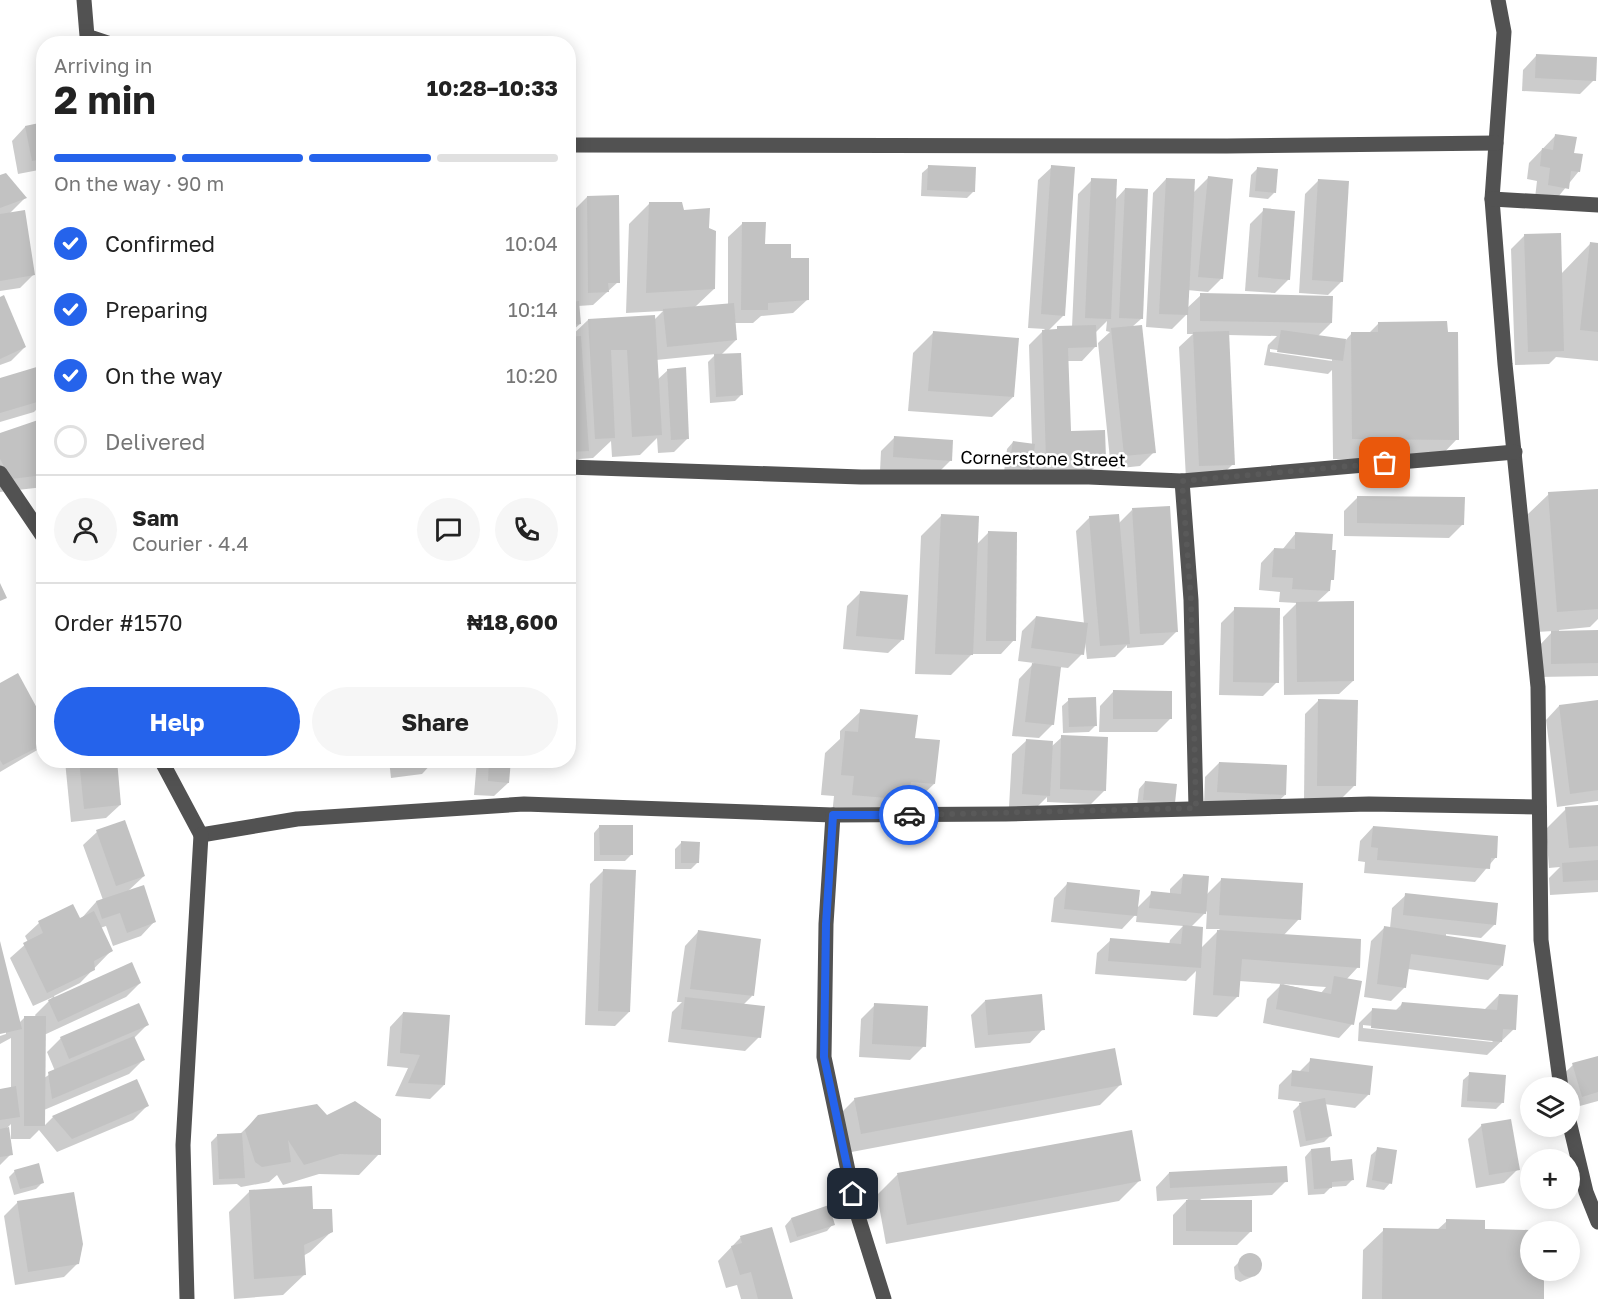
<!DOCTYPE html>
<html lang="en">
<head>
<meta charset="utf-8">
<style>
	body { margin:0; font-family:"Golos Text",sans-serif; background:#f6f6f6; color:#222; height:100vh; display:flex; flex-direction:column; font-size:22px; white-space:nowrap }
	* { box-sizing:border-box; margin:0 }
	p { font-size:20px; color:#767676 }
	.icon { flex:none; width:33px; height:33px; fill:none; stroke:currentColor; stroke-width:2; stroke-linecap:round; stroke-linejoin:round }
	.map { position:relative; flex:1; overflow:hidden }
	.sheet { position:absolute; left:36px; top:36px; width:540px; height:732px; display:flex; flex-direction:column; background:#fff; border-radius:24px; box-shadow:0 3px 15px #0003 }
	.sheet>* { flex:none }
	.tools { position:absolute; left:1520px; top:1077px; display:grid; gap:12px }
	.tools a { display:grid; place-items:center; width:60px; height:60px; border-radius:50%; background:#fff; box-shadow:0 3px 15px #0003; font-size:30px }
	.pin { position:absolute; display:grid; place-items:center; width:51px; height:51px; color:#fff; margin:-26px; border-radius:12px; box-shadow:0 3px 9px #0006 }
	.courier { position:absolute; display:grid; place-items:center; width:60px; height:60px; margin:-30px; border:4px solid #2563eb; border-radius:50%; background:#fff; color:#222; box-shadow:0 2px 8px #0007 }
	.summary em { font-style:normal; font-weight:700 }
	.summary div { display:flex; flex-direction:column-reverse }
	.summary { display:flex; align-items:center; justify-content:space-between; height:102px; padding:0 18px }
	h1 { font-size:39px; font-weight:700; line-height:45px }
	.bar { display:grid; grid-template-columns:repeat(4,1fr); gap:9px 6px; align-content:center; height:72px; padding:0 18px }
	.bar i { height:8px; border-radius:4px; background:#e0e0e0 }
	.bar .active { background:#2563eb }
	.bar p { grid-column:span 4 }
	.line { display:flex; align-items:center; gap:15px; padding:0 18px; border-top:2px solid #e0e0e0 }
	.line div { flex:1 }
	.round { display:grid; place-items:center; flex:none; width:63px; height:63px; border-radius:32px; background:#f6f6f6 }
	ol { padding:0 18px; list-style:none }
	li { display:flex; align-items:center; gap:18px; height:66px }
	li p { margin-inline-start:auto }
	li .icon { padding:6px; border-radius:50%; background:#2563eb; color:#fff; stroke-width:4 }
	li:last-child { color:#767676 }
	li i { width:33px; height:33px; border:3px solid #e0e0e0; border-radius:50% }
	.button { display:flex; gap:12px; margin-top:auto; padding:12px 18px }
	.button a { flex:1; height:69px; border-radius:36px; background:#2563eb; color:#fff; font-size:24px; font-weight:700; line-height:69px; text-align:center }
	.button a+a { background:#f6f6f6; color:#222 }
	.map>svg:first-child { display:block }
</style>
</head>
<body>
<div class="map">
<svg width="1598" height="1299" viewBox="0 0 1598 1299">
	<rect width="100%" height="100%" fill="#fff"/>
	<g fill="#0003" fill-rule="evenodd">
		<path d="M1536,56L1594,80L1580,94L1522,91L1523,70Z"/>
		<path d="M44,124V169L18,174L12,141L25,127Z"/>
		<path d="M1556,135L1573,154L1579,171L1554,202L1535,198L1537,181L1527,179L1529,163Z"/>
		<path d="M929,167L974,191L967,198L921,196L922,173Z"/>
		<path d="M1052,167L1064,315L1048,331L1072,327L1078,194L1092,180L1115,200L1125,189L1141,319L1132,327L1154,452L1140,466L1111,469L1098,343L1110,332L1106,331L1107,321L1095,333V347L1082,361H1067L1069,432L1104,458L1090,472L1033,473L1032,466L1024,475L1004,472L1007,449L1013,442L1032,445L1029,345L1045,329L1028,328L1038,180Z"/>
		<path d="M1258,168L1274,193L1268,199L1249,197L1251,175Z"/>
		<path d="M0,177L25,198L9,214L34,274L20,288L0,291Z"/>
		<path d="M1208,178L1222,278L1208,292L1187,290L1186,309L1201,295L1331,323L1317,337L1345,341L1352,333H1369L1378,324L1457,439L1437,460L1333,459L1332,370L1328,374L1264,365L1268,345L1277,336L1228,335L1233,464L1219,478L1186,479L1179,347L1193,334H1187V314L1172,329L1146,327L1153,193L1166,179L1192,194ZM1270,349L1332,358V361L1270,352Z"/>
		<path d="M1318,181L1342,281L1328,295L1299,293L1305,194Z"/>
		<path d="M587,197L618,282L593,305L578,306L580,324L573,330L568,331V304L575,303L573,211Z"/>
		<path d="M650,203L682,212L707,229L714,289L695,307L728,305V237L742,224L764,245L790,260L807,300L793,313L761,316L753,323H734L736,340L720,356L741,395L735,401L710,403L708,362L716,354L656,360L657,380L668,370L688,438L674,452L658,453L657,438L640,455L612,457L611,441L593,458L579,459L574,464H568V339L588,320H654L663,311L626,313L629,224Z"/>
		<path d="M1264,210L1289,279L1275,293L1245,291L1250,224Z"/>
		<path d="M1525,235L1561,274L1590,244L1598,245V361L1556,357L1549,364L1515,365L1511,249Z"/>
		<path d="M0,299L25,347L11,361L0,365Z"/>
		<path d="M934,332L1013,397L992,417L908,411L913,353Z"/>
		<path d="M0,380L44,384V402L34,412L0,422Z"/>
		<path d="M44,420V487L0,492V435Z"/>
		<path d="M895,437L951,460L937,474L880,471L881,451Z"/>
		<path d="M1598,490V619L1590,627L1559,630V633L1598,632V676L1538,677V647L1553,631L1537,632L1528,514L1549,494Z"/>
		<path d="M1358,497L1463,524L1449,538L1344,536V511Z"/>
		<path d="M1132,510L1177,631L1163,645L1127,648V645L1115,657L1087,659L1085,642L1082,654L1068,668L1059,667L1053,724L1039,738L1012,736L1019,679L1034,663L1018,661L1022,631L1036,617L1084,624L1076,531L1090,517L1118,524Z"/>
		<path d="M941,516L976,545L989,532L1014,640L1001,654H972L951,675L915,674L921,536Z"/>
		<path d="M1296,533L1332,579L1329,582V591L1316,603L1353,681L1339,694L1284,695L1283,617L1297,603L1279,602L1280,592L1259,590L1261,563L1274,549L1282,550Z"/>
		<path d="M861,592L902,640L888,653L843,649L847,606Z"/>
		<path d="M1235,609L1277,682L1263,696L1219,695L1221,623Z"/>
		<path d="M0,685L44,724V746L0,772Z"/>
		<path d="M1113,692L1171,718L1157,732H1099L1100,706Z"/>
		<path d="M1069,700L1096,725L1089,732L1063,733L1062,706Z"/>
		<path d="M1319,700L1355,785L1341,799H1304L1305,714Z"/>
		<path d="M1598,702V801L1557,807L1546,720L1559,706Z"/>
		<path d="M861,711L914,739L934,784L913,804L904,803L887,820L832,815L834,796L821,795L825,753L840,739V731Z"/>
		<path d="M1062,737L1105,790L1091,804L1047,802V797L1035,809L1009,807L1012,754L1026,741L1051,747Z"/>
		<path d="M115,760L120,805L106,818L71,822L65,761Z"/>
		<path d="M389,760H435L422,774L391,778Z"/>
		<path d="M477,760H509L508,783L494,796L474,795Z"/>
		<path d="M1219,763L1285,795L1271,808L1204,805L1205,777Z"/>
		<path d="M1145,782L1174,802L1137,806L1139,789Z"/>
		<path d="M1598,806V892L1550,895L1549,878L1560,867L1549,868L1546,829L1566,809Z"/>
		<path d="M600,826L631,855L625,861H594V833Z"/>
		<path d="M1373,827L1496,857L1475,882L1364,873L1365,862L1358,861L1360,841Z"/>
		<path d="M97,832L144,876L127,892L154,922L141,936L113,946L106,926L100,928L111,951L80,983L54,996L55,998L140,983L126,997L44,1035V1078L55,1071L47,1052L61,1038L147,1025L134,1038L143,1060L129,1074L44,1110V1126L53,1117L147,1106L133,1120L57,1152L39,1130L30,1139H9L11,1154L0,1165V1090L11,1089V1038L0,1044V1036L6,1034V1031L0,1033V944L19,1023L25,1017H36L35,1015L53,997L33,1006L10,958L28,942L25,936L39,923L73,906L80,920L96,902L103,900L83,845ZM11,1124V1139H9L7,1128Z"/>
		<path d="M681,843L698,862L691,869H675V849Z"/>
		<path d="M604,870L629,1012L615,1026L585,1025L590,884Z"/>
		<path d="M1184,875L1206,895L1221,880L1299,919L1283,936L1358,967L1346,980L1352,1024L1339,1038L1263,1023L1267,999L1282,984L1321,993L1326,987L1239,981L1238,996L1217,1017L1193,1015L1196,971L1186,981L1095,974L1097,953L1111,940L1169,945L1170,940L1183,926L1136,922L1137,913L1122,929L1051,922L1054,898L1067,884L1137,908L1152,893L1170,894V889ZM1207,911L1206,929H1220L1201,948L1191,927Z"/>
		<path d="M1406,895L1495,924L1481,938L1446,934V937L1502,966L1488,980L1408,969L1405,987L1391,1001L1364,997L1371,941L1385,927L1390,928L1392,908Z"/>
		<path d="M698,932L752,996L743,1005L759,1037L745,1051L668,1042L672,1012L682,1002H677L685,946Z"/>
		<path d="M1499,995L1514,1029L1487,1055L1358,1041L1359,1023L1373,1009L1395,1011L1402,1004L1485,1009ZM1363,1025L1495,1039L1492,1042L1363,1028Z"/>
		<path d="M985,1001L1043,1029L1030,1043L975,1048L971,1015Z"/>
		<path d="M875,1005L924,1046L910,1060L859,1057L861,1019Z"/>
		<path d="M403,1013L444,1085L430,1099L395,1096L408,1068L387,1066L390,1027Z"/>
		<path d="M1598,1057V1101L1569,1109V1088H1562L1559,1078L1573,1065Z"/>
		<path d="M1311,1060L1369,1094L1355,1108L1324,1104L1330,1136L1324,1142L1300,1147L1293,1111L1302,1102L1278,1099L1279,1085L1293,1071L1299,1072Z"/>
		<path d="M1470,1074L1503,1102L1496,1109L1461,1107L1463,1080Z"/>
		<path d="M1121,1084L1100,1105L841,1154L834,1120L855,1099Z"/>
		<path d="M259,1116L327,1117L379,1154L359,1175L319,1174L283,1185L277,1175L269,1182L241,1187L237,1184L213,1185L211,1142L217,1136L240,1134Z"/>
		<path d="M1482,1125L1518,1169L1504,1183L1476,1188L1468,1139Z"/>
		<path d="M1131,1132L1140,1180L1119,1201L886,1244L877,1195L897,1175Z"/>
		<path d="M1378,1149L1390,1183L1384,1190L1366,1187L1371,1155Z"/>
		<path d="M1311,1150L1330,1162L1353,1179L1346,1186L1331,1187L1324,1194L1308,1195L1305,1157Z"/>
		<path d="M15,1171L43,1182L36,1189L14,1195L9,1177Z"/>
		<path d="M1169,1173L1286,1181L1272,1195L1200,1199L1251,1231L1237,1245H1173V1215L1188,1199L1157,1201L1156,1187Z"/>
		<path d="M250,1191L312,1211L331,1232L310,1252L303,1256L304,1275L283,1295L234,1299L229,1212Z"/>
		<path d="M18,1202L78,1263L64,1277L15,1285L4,1216Z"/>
		<path d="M791,1219L833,1224L827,1231L790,1243L785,1226Z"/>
		<path d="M1447,1221L1483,1231L1530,1232V1270L1542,1299H1362L1363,1250L1384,1230H1437Z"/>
		<path d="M741,1237L791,1299H741L737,1285L726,1288L718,1261Z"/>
		<path d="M1246,1255H1252L1261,1264L1252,1277L1240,1282L1235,1279L1234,1267Z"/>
	</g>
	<g fill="#c2c2c2">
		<path d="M1536,54L1597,57L1596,81L1535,78Z"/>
		<path d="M44,122V159L32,161L25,126Z"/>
		<path d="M1555,134L1577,137L1574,153L1583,154L1580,172L1571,171L1569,189L1548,185L1550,168L1540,166L1542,148L1553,150Z"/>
		<path d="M928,165L976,167L975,192L927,190Z"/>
		<path d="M1051,165L1075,167L1065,316L1041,314Z"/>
		<path d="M1257,167L1278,169L1276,193L1255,191Z"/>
		<path d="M6,173L27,198L0,208V175Z"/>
		<path d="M1208,176L1233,179L1223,279L1198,277Z"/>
		<path d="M1091,178L1117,179L1111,319L1085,318Z"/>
		<path d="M1166,178L1195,179L1188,315L1159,314Z"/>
		<path d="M1318,179L1349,181L1343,282L1312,280Z"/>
		<path d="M1125,188L1148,189L1143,319L1119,318Z"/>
		<path d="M619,195L620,283H608L609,292L588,293L587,196Z"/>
		<path d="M649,202H682L684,210L710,208L709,228L716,231L715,289L646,293Z"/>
		<path d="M1263,208L1295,211L1290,280L1258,277Z"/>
		<path d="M25,210L35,275L0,281V214Z"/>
		<path d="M742,222H766L765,244H791V258H809V300L768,303V310H741Z"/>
		<path d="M1561,233L1564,351L1528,352L1524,234Z"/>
		<path d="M1590,242L1598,243V332L1580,330Z"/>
		<path d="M1200,293L1333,296L1332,323L1200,321Z"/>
		<path d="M4,295L26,347L0,359V297Z"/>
		<path d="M579,301L581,324L568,325V302Z"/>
		<path d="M734,303L737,340L667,347L663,309Z"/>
		<path d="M655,315L662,435L632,437L627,350H611L615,438L595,439L588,319Z"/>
		<path d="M1447,321L1448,332H1458L1459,440L1352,439L1351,332H1378V322Z"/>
		<path d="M1096,325L1097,347L1068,348L1071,431L1105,430L1106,459L1046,460L1042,330L1057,329V326Z"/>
		<path d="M1142,325L1156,453L1124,456L1111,328Z"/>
		<path d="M1281,330L1346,339L1343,361L1277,352Z"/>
		<path d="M933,331L1019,338L1014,397L928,391Z"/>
		<path d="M1229,331L1235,465L1199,466L1193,332Z"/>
		<path d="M581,336L589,451L568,452V337Z"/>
		<path d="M741,353L743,395L716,397L714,354Z"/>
		<path d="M40,366L44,379V400L0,413V378Z"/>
		<path d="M686,367L689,439L671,440L667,369Z"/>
		<path d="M44,418V475L11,479L0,459V433Z"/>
		<path d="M894,436L953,440L952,461L893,457Z"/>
		<path d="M1013,441L1035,444L1032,469L1009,466Z"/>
		<path d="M1598,489V609L1557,612L1548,492Z"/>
		<path d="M1357,496L1465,497L1464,525L1357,523Z"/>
		<path d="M1170,506L1178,632L1140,634L1132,508Z"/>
		<path d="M941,514L979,516L973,655L935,654Z"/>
		<path d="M1119,514L1130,644L1100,646L1089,516Z"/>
		<path d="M988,531L1017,532L1016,641H986Z"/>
		<path d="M1295,532L1333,534L1332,550H1336L1334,580H1331L1330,591L1292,589L1293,578L1272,577L1274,548L1295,549Z"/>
		<path d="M0,583L7,598L0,601Z"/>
		<path d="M860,591L908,595L904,640L856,636Z"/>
		<path d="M1354,601V681L1297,682L1296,602Z"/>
		<path d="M1234,607L1280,608L1279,683L1233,682Z"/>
		<path d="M1036,616L1088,623L1084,655L1031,648Z"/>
		<path d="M1598,630V663L1551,664V631Z"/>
		<path d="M1032,663L1061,667L1054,725L1025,722Z"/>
		<path d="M18,673L44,721V744L3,765L0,760V683Z"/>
		<path d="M1113,690L1172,691V719H1113Z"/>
		<path d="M1096,697L1097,726L1069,727L1068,698Z"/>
		<path d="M1318,699L1358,700L1356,786H1317Z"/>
		<path d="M1598,700V790L1570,794L1559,705Z"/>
		<path d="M860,709L918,715L915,738L940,740L935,784L911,782L909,800L852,795L854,776L841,775L845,731L858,732Z"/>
		<path d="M1061,735L1108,737L1106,791L1060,789Z"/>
		<path d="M1026,739L1053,741L1050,796L1022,794Z"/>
		<path d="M79,760H117L121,805L84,809Z"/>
		<path d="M404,760H425V762L405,765Z"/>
		<path d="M489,760H511L509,783L488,781Z"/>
		<path d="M1219,762L1287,765L1286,795L1217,792Z"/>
		<path d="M1145,781L1177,784L1175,803L1143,800Z"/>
		<path d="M1598,805V846L1569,848L1565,807Z"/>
		<path d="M125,820L145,876L116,886L96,830Z"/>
		<path d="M599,825H633V855H600Z"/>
		<path d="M1373,826L1498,836L1497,858H1491L1490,869L1377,860L1378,848L1371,847Z"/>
		<path d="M681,841L700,842L699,863H681Z"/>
		<path d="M1598,860V880L1563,882L1562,863Z"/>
		<path d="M603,869L636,870L630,1012L598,1011Z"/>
		<path d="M1183,874L1209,876L1206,914L1149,908L1151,891L1181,894Z"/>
		<path d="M1221,878L1303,883L1301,920L1219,915Z"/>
		<path d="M1067,882L1140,890L1137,916L1064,909Z"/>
		<path d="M144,885L156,922L127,933L120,913L102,919L96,901Z"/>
		<path d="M1405,893L1498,903L1496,925L1403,915Z"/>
		<path d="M73,904L80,918L94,911L113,951L94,961L95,970L47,993L23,943L43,933L38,921Z"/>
		<path d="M1183,925L1203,927L1201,968L1108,961L1110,938L1181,944Z"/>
		<path d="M1384,926L1506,945L1503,966L1411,954L1406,988L1377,984Z"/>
		<path d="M698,930L761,939L754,996L690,989Z"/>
		<path d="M1217,930L1361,939L1360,968L1242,959L1239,997L1213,995Z"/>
		<path d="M0,941L22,1029L0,1034Z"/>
		<path d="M132,962L141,983L58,1022L48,1000Z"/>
		<path d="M1334,976L1362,981L1354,1025L1276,1009L1280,984L1331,994Z"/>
		<path d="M1042,994L1045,1030L988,1035L985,1000Z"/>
		<path d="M1499,994L1518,995L1516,1030L1503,1029L1502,1042L1371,1028L1372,1008L1400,1010L1402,1002L1497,1010Z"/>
		<path d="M685,997L765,1006L761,1038L681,1029Z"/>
		<path d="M139,1003L149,1025L69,1059L60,1037Z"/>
		<path d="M874,1003L928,1006L926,1047L872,1044Z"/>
		<path d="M403,1012L450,1015L445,1085L408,1083L420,1055L400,1053Z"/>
		<path d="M24,1016H46L45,1126H24Z"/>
		<path d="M134,1036L145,1060L52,1099L48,1072Z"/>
		<path d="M1115,1048L1122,1085L861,1134L854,1098Z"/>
		<path d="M1598,1056V1092L1582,1097L1572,1063Z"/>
		<path d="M1310,1058L1373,1066L1370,1095L1291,1086L1292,1070L1309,1072Z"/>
		<path d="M1469,1072L1506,1075L1504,1103L1467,1101Z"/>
		<path d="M137,1079L149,1106L72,1139L52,1116Z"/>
		<path d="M16,1086L20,1117L0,1120V1089Z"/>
		<path d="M1325,1098L1332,1136L1306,1141L1299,1103Z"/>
		<path d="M355,1101L381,1119V1155L340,1154L304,1165L288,1140L291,1162L262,1167L255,1162L245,1130L258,1115L317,1104L327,1115Z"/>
		<path d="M1511,1119L1520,1170L1489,1175L1481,1124Z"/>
		<path d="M9,1127L13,1155L0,1157V1129Z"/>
		<path d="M1132,1130L1141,1181L907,1225L897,1173Z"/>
		<path d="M242,1133L245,1178L219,1179L217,1134Z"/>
		<path d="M1330,1147L1331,1161L1352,1159L1354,1180L1332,1182V1188L1314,1189L1311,1149Z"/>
		<path d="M1377,1147L1397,1150L1392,1184L1372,1180Z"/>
		<path d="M39,1163L44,1183L20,1189L14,1170Z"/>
		<path d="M1287,1166L1288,1182L1170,1188L1169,1172Z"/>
		<path d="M312,1186L313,1209H332L333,1232L304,1245L306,1275L254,1279L249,1190Z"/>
		<path d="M74,1192L83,1244L79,1264L28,1272L17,1201Z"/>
		<path d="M1186,1200H1252V1232L1186,1231Z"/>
		<path d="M829,1205L835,1225L797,1237L791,1218Z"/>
		<path d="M1446,1219L1485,1220V1229L1530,1230V1270H1544V1299H1382L1383,1228L1446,1229Z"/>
		<path d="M772,1227L791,1292L793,1299H758L751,1272L740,1275L731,1246L742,1243L740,1236Z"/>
		<circle cx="1250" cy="1265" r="12"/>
	</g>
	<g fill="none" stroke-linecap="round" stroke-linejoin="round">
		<g stroke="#525252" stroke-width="15">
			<path d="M84,0L87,36L111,44"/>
			<path d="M1498,0L1504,32L1492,199L1505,364L1538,687L1541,940L1561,1088"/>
			<path d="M568,145L1227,146L1496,143"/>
			<path d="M1492,199L1598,205"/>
			<path d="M568,467L861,477H1089L1182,481L1515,452"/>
			<path d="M0,473L44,538"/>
			<path d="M1182,481L1191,600L1196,808"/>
			<path d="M161,760L201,835L297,819L524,804L833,815L1006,814L1369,804L1539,807"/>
			<path d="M833,815L826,924L824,1057L857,1213L884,1299"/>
			<path d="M1569,1121L1586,1192L1598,1222"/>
			<path d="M187,1299L183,1145L201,835"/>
		</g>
	</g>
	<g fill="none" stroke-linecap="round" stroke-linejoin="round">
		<path stroke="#595959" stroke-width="6" stroke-dasharray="0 10.8" d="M909,815L1196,808L1191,600L1182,481L1385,463"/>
		<path stroke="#2563eb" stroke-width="8" d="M853,1194L824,1057L826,924L833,815H909"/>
	</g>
	<g text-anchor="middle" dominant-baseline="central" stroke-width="5" stroke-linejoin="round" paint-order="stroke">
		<g font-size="18" fill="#000" stroke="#fff">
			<text transform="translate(1043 458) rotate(1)">Cornerstone Street</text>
		</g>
	</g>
</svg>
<div class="tools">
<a><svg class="icon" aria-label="layers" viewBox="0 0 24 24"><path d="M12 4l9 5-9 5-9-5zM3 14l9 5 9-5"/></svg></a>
<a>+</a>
<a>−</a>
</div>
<div class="pin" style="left:1385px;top:463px;background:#ea580c"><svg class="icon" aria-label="bag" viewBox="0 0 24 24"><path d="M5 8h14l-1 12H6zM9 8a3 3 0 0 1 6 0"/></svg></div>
<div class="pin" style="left:853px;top:1194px;background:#1f2937"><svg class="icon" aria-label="home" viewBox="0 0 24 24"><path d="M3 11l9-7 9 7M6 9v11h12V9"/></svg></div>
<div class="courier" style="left:909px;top:815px"><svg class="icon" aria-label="car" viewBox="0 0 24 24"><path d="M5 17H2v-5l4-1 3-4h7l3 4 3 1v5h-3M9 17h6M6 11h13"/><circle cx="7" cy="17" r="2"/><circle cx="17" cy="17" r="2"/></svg></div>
<section class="sheet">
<div class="summary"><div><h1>2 min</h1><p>Arriving in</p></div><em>10:28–10:33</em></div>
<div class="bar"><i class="active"></i><i class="active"></i><i class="active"></i><i></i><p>On the way · 90 m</p></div>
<ol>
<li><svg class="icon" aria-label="check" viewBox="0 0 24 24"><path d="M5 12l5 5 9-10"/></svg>Confirmed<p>10:04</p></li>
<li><svg class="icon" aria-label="check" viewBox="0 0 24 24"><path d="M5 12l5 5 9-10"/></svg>Preparing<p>10:14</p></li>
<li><svg class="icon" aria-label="check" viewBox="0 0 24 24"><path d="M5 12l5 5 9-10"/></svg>On the way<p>10:20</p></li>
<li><i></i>Delivered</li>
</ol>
<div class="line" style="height:108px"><a class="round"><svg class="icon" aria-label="person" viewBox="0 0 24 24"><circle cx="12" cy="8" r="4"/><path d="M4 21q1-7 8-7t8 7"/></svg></a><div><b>Sam</b><p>Courier · 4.4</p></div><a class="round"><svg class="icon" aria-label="chat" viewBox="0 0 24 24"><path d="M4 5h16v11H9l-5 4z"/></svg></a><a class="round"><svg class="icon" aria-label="phone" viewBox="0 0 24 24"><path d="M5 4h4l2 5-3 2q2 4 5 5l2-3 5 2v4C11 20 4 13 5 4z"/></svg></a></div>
<div class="line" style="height:78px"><div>Order #1570</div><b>₦18,600</b></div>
<div class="button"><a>Help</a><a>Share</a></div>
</section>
</div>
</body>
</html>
